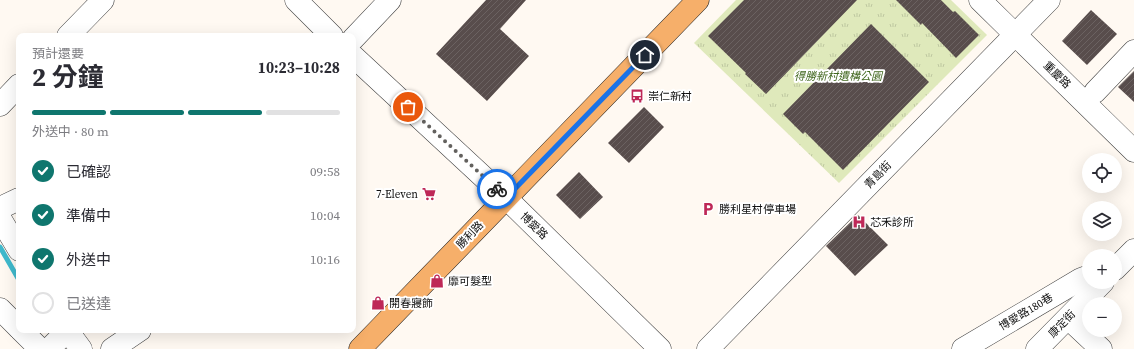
<!DOCTYPE html>
<html lang="zh-TW">
<head>
<meta charset="utf-8">
<style>
	body { margin:0; font-family:"Source Serif 4","Noto Sans TC",serif; background:#f7f7f7; color:#2b2b33; height:100vh; display:flex; flex-direction:column; font-size:15px; white-space:nowrap }
	* { box-sizing:border-box; margin:0 }
	p { font-size:13px; color:#7c7c81 }
	.icon { flex:none; width:22px; height:22px; fill:none; stroke:currentColor; stroke-width:2; stroke-linecap:round; stroke-linejoin:round }
	.map { position:relative; flex:1; overflow:hidden }
	.details { position:absolute; left:16px; top:33px; width:340px; height:300px; display:flex; flex-direction:column; background:#fff; border-radius:8px; box-shadow:0 4px 16px #0002 }
	.details>* { flex:none }
	.buttons { position:absolute; left:1082px; top:153px; display:grid; gap:8px }
	.buttons a { display:grid; place-items:center; width:40px; height:40px; border-radius:50%; background:#fff; box-shadow:0 4px 16px #0002; font-size:20px }
	.pin { position:absolute; display:grid; place-items:center; width:34px; height:34px; color:#fff; margin:-17px; border:2px solid #fff; border-radius:50%; box-shadow:0 1px 4px #0007 }
	.courier { position:absolute; display:grid; place-items:center; width:40px; height:40px; margin:-20px; border:3px solid #1a73e8; border-radius:50%; background:#fff; color:#222; box-shadow:0 1px 5px #0007 }
	.overview em { font-style:normal; font-weight:700 }
	.overview div { display:flex; flex-direction:column-reverse }
	.overview { display:flex; align-items:center; justify-content:space-between; height:68px; padding:0 16px }
	h1 { font-size:26px; font-weight:700; line-height:30px }
	.bar { display:grid; grid-template-columns:repeat(4,1fr); gap:6px 4px; align-content:center; height:48px; padding:0 16px }
	.bar i { height:5px; border-radius:3px; background:#e1e1e2 }
	.bar .on { background:#0f766e }
	.bar p { grid-column:span 4 }
	ol { padding:0 16px; list-style:none }
	li { display:flex; align-items:center; gap:12px; height:44px }
	li p { margin-inline-start:auto }
	li .icon { padding:4px; border-radius:50%; background:#0f766e; color:#fff; stroke-width:4 }
	li:last-child { color:#7c7c81 }
	li i { width:22px; height:22px; border:2px solid #e1e1e2; border-radius:50% }
	.map>svg:first-child { display:block }
</style>
</head>
<body>
<div class="map">
<svg width="1134" height="349" viewBox="0 0 1134 349">
	<defs>
		<pattern id="park-tufts" width="24" height="20" patternUnits="userSpaceOnUse"><rect width="24" height="20" fill="#dfe9bb"/><path d="M3 7l-1-3M5 7V3M7 7l1-3M15 17l-1-3M17 17v-4M19 17l1-3" fill="none" stroke="#bec7a0"/></pattern>
		<pattern id="building-hatch" width="6" height="6" patternUnits="userSpaceOnUse"><rect width="6" height="6" fill="#584d4c"/><path d="M-1 1l2-2M0 6l6-6M5 7l2-2" fill="none" stroke="#6b6261"/></pattern>
	</defs>
	<rect width="100%" height="100%" fill="#fff9f2"/>
	<path fill="url(#park-tufts)" d="M736,0H951L987,35L839,183L694,43Z"/>
	<g fill="none" stroke-linecap="round" stroke-linejoin="round">
		<path stroke="#3fb9cc" stroke-width="5" d="M0,247L19,280"/>
	</g>
	<g fill="url(#building-hatch)">
		<path d="M486,0H526L500,29L529,56L487,101L436,54Z"/>
		<path d="M744,0H857L766,94L745,74L746,73L708,36Z"/>
		<path d="M896,0H941L953,12L955,11L979,35L956,58L922,23L921,25Z"/>
		<path d="M1091,10L1117,34L1087,65L1062,41Z"/>
		<path d="M871,24L929,82L843,170L805,132L803,134L783,114Z"/>
		<path d="M1134,71V102L1118,87Z"/>
		<path d="M644,107L664,127L629,163L608,143Z"/>
		<path d="M579,172L603,197L580,219L556,195Z"/>
		<path d="M858,215L888,245L855,276L826,246Z"/>
	</g>
	<g fill="none" stroke-linecap="round" stroke-linejoin="round">
		<g stroke="#424242" stroke-width="23">
			<g id="minor">
				<path d="M296,0L332,36"/>
				<path d="M980,0L1134,151"/>
				<path d="M68,36L103,0"/>
				<path d="M353,39L390,0"/>
				<path d="M353,56L506,198L660,349"/>
				<path d="M1095,92L1134,51"/>
				<path d="M0,105L19,85"/>
				<path d="M0,208L19,199"/>
				<path d="M0,218L19,250"/>
				<path d="M1115,269L1134,250"/>
				<path d="M0,309L19,328"/>
				<path d="M1068,318L1101,349"/>
				<path d="M21,330L40,349"/>
				<path d="M67,330L81,349"/>
				<path d="M49,349L68,330"/>
				<path d="M112,349L140,330"/>
				<path d="M708,349L1049,0"/>
				<path d="M963,349L1081,279L1089,276"/>
				<path d="M1037,349L1103,282"/>
			</g>
		</g>
		<g stroke="#202020" stroke-width="23">
			<path id="major" d="M360,349L698,0"/>
		</g>
		<use href="#minor" stroke="#fff" stroke-width="22"/>
		<use href="#major" stroke="#f6af6a" stroke-width="22"/>
	</g>
	<g fill="none" stroke-linecap="round" stroke-linejoin="round">
		<path stroke="#63615e" stroke-width="4" stroke-dasharray="0 7.2" d="M408,107L497,189"/>
		<path stroke="#1a73e8" stroke-width="5" d="M497,189L506,198L645,55"/>
	</g>
	<defs>
		<g id="bus-bare" transform="scale(1.08)"><path d="M-5-6H5V4H4V6H2V4H-2V6H-4V4H-5ZM-3.5-4V0h7V-4ZM-3.5 1.2v1.5H-2V1.2ZM2 1.2v1.5H3.5V1.2Z" fill="#be2857" stroke="#fff" stroke-width="2.5" paint-order="stroke"/></g>
		<g id="supermarket-bare" transform="scale(1.08)"><path d="M-6-5.5h2.5l.6 2H6L4.5 2H-2.5L-4.4-4H-6ZM-1.5 3.2a1.3 1.3 0 1 0 .1 0ZM3 3.2a1.3 1.3 0 1 0 .1 0Z" fill="#be2857" stroke="#fff" stroke-width="2.5" paint-order="stroke"/></g>
		<g id="parking-bare" transform="scale(1.08)"><path d="M-3.5-5.5H1a3.5 3.5 0 0 1 0 7H-1V5.5H-3.5ZM-1-3.4V-.6H.8a1.4 1.4 0 0 0 0-2.8Z" fill="#be2857" stroke="#fff" stroke-width="2.5" paint-order="stroke"/></g>
		<g id="hospital-bare" transform="scale(1.08)"><path d="M-5-5h3v3.5h4V-5h3V5h-3V1.5h-4V5h-3Z" fill="#be2857" stroke="#fff" stroke-width="2.5" paint-order="stroke"/></g>
		<g id="shop-bare" transform="scale(1.08)"><path d="M-5-2.5h2.3a2.7 3.5 0 0 1 5.4 0H5L5.5 6h-11ZM-1.5-2.5h3a1.5 2.3 0 0 0-3 0Z" fill="#be2857" stroke="#fff" stroke-width="2.5" paint-order="stroke"/></g>
	</defs>
	<g fill-rule="evenodd">
		<use href="#bus-bare" x="637" y="96"/>
		<use href="#supermarket-bare" x="429" y="194"/>
		<use href="#parking-bare" x="708" y="209"/>
		<use href="#hospital-bare" x="859" y="222"/>
		<use href="#shop-bare" x="437" y="281"/>
		<use href="#shop-bare" x="378" y="303"/>
	</g>
	<g text-anchor="middle" dominant-baseline="central" stroke-width="4" stroke-linejoin="round" paint-order="stroke">
		<g font-size="11" fill="#0f0f0f" stroke="#fff">
			<text transform="translate(1057 75) rotate(44)">重慶路</text>
			<text transform="translate(878 175) rotate(-46)">青島街</text>
			<text transform="translate(534 226) rotate(44)">博愛路</text>
			<text transform="translate(470 235) rotate(-46)">勝利路</text>
			<text transform="translate(1026 312) rotate(-31)">博愛路180巷</text>
			<text transform="translate(1062 324) rotate(-46)">康定街</text>
		</g>
		<g font-size="11" font-style="italic" fill="#41671f" stroke="#fff">
			<text x="838" y="76">得勝新村遺構公園</text>
		</g>
		<g font-size="11" fill="#0f0f0f" stroke="#fff" text-anchor="start">
			<text x="648" y="96">崇仁新村</text>
			<text x="418" y="194" text-anchor="end">7-Eleven</text>
			<text x="719" y="209">勝利星村停車場</text>
			<text x="870" y="222">芯禾診所</text>
			<text x="448" y="281">靡可髮型</text>
			<text x="389" y="303">開春寢飾</text>
		</g>
	</g>
</svg>
<div class="buttons">
<a><svg class="icon" aria-label="locate" viewBox="0 0 24 24"><circle cx="12" cy="12" r="6"/><path d="M12 2v4M12 18v4M2 12h4M18 12h4"/></svg></a>
<a><svg class="icon" aria-label="layers" viewBox="0 0 24 24"><path d="M12 4l9 5-9 5-9-5zM3 14l9 5 9-5"/></svg></a>
<a>+</a>
<a>−</a>
</div>
<div class="pin" style="left:408px;top:107px;background:#ea580c"><svg class="icon" aria-label="bag" viewBox="0 0 24 24"><path d="M5 8h14l-1 12H6zM9 8a3 3 0 0 1 6 0"/></svg></div>
<div class="pin" style="left:645px;top:55px;background:#1f2937"><svg class="icon" aria-label="home" viewBox="0 0 24 24"><path d="M3 11l9-7 9 7M6 9v11h12V9"/></svg></div>
<div class="courier" style="left:497px;top:189px"><svg class="icon" aria-label="bike" viewBox="0 0 24 24"><circle cx="6" cy="16" r="4"/><circle cx="18" cy="16" r="4"/><path d="M6 16l4-8h5l3 8M10 8l3 8H6M13 5h3"/></svg></div>
<section class="details">
<div class="overview"><div><h1>2 分鐘</h1><p>預計還要</p></div><em>10:23–10:28</em></div>
<div class="bar"><i class="on"></i><i class="on"></i><i class="on"></i><i></i><p>外送中 · 80 m</p></div>
<ol>
<li><svg class="icon" aria-label="check" viewBox="0 0 24 24"><path d="M5 12l5 5 9-10"/></svg>已確認<p>09:58</p></li>
<li><svg class="icon" aria-label="check" viewBox="0 0 24 24"><path d="M5 12l5 5 9-10"/></svg>準備中<p>10:04</p></li>
<li><svg class="icon" aria-label="check" viewBox="0 0 24 24"><path d="M5 12l5 5 9-10"/></svg>外送中<p>10:16</p></li>
<li><i></i>已送達</li>
</ol>
</section>
</div>
</body>
</html>
